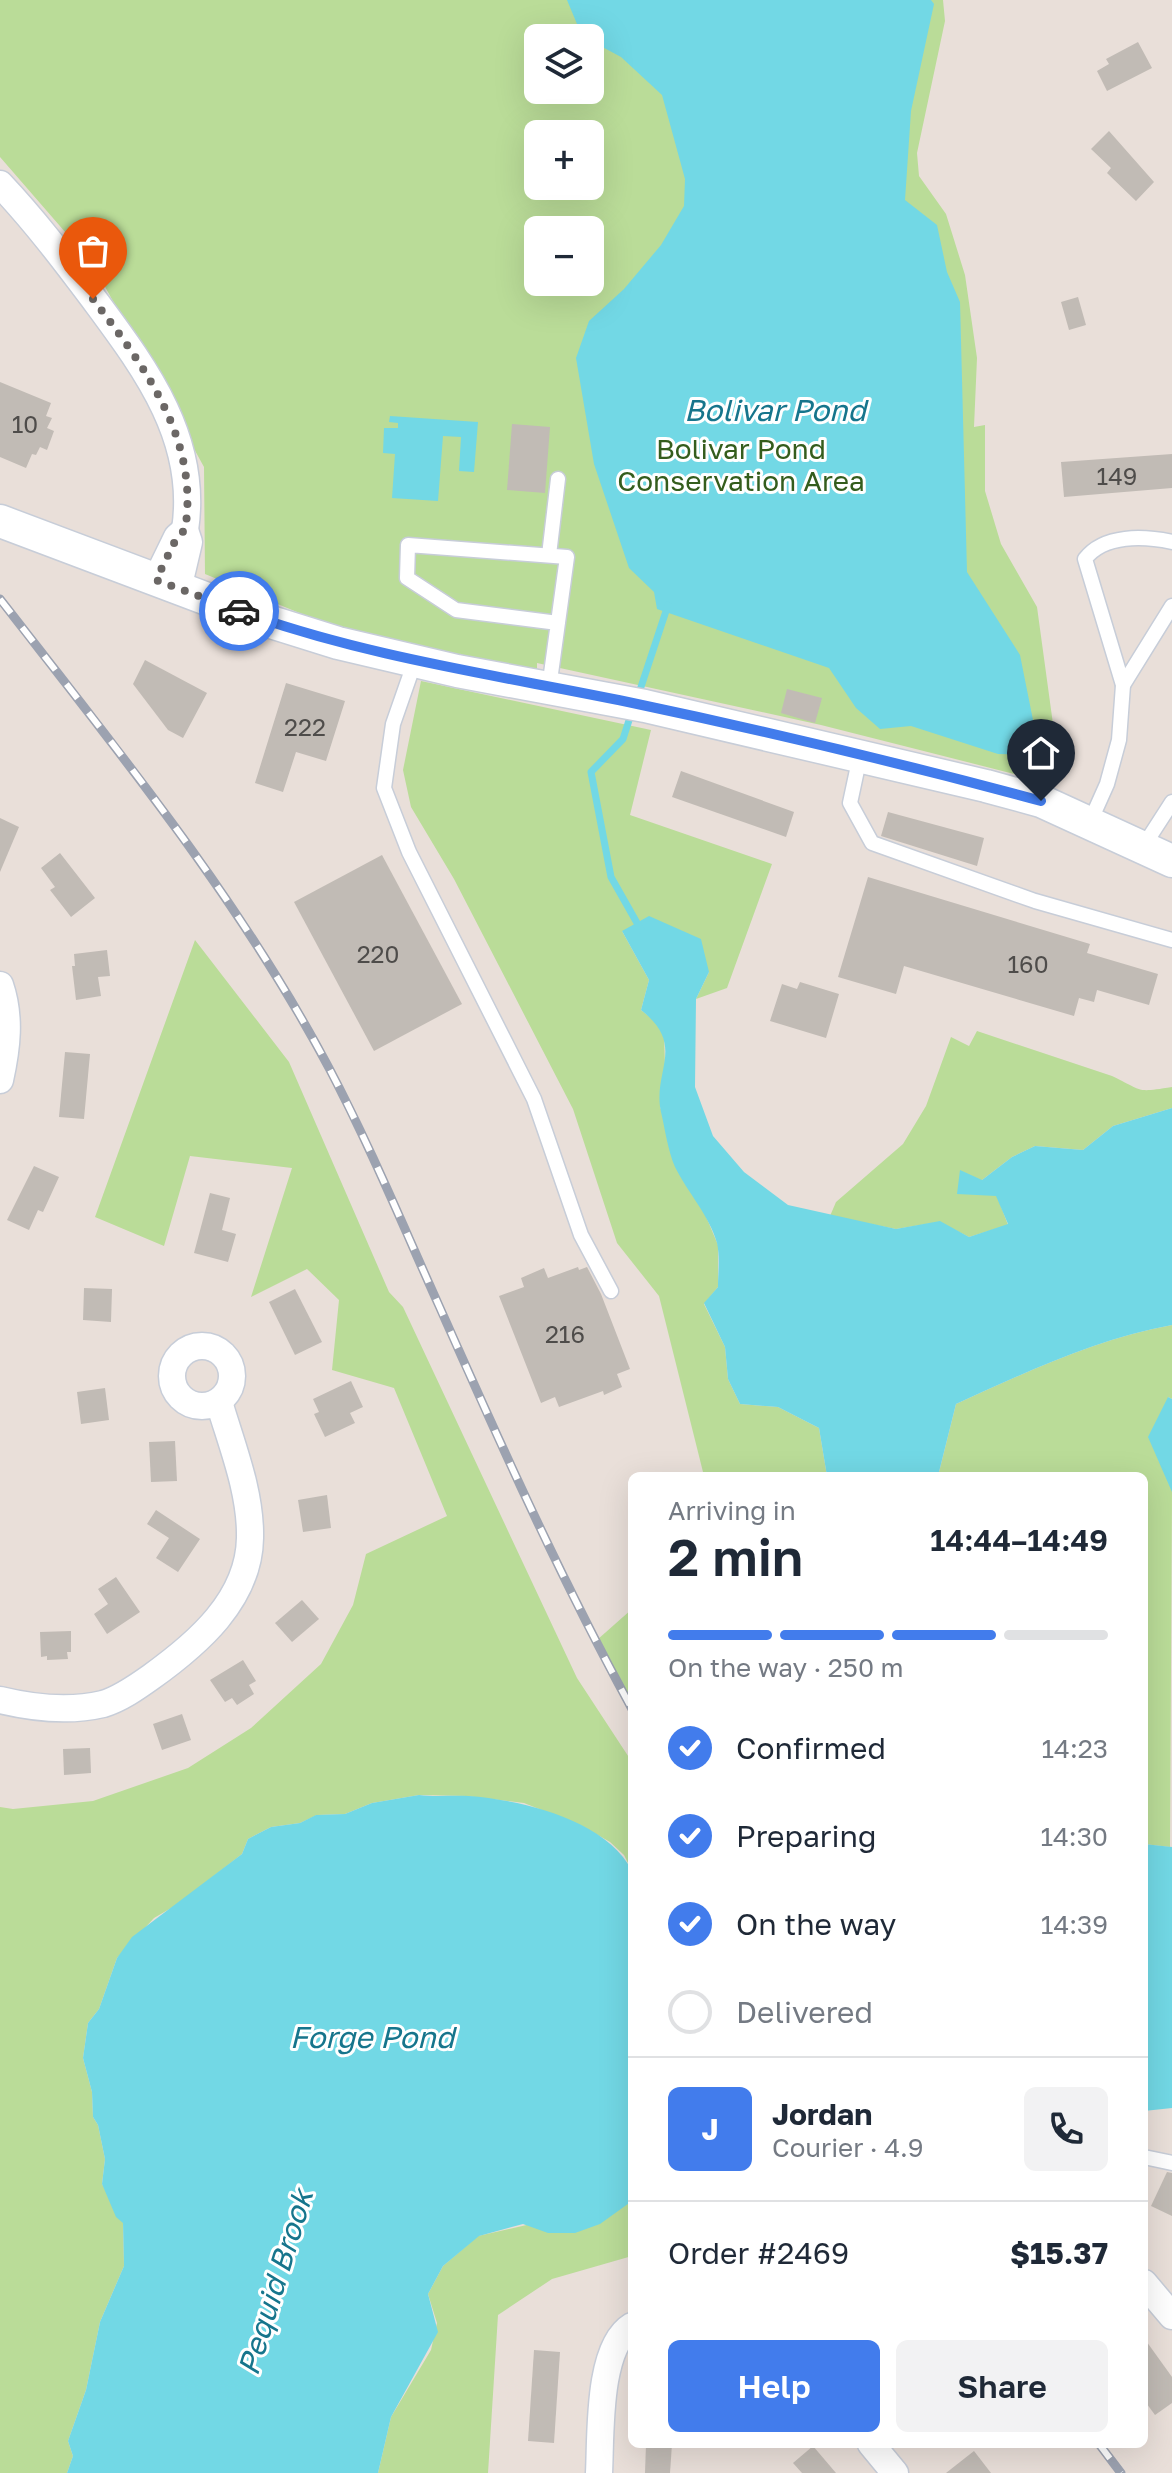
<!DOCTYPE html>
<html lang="en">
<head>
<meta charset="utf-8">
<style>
	body { margin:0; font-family:"Golos Text",sans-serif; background:#f2f2f3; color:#1f2937; height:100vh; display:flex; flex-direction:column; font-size:30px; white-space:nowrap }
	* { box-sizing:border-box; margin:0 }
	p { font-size:26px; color:#747a83 }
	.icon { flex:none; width:44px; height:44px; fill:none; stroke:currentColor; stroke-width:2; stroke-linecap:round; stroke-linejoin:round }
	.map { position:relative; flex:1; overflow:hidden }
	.panel { position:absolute; left:628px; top:1472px; width:520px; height:976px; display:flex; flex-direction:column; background:#fff; border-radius:12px; box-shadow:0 8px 32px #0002 }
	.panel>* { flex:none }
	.controls { position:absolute; left:524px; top:24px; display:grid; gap:16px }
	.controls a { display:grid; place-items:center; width:80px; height:80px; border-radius:12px; background:#fff; box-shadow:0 8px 32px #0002; font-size:40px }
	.pin { position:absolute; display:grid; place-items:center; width:68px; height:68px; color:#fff; margin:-82px -34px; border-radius:50% 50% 50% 0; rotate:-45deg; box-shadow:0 0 8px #0007 }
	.pin .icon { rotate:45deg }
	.courier { position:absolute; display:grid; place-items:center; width:80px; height:80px; margin:-40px; border:6px solid #427cec; border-radius:50%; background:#fff; color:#222; box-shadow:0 2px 10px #0007 }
	.head em { font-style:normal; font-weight:600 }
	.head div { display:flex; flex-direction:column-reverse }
	.head { display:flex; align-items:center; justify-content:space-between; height:136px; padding:0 40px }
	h1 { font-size:52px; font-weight:600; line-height:60px }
	.bar { display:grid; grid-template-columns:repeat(4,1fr); gap:12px 8px; align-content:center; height:96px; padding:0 40px }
	.bar i { height:10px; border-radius:6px; background:#e0e1e3 }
	.bar .active { background:#427cec }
	.bar p { grid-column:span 4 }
	.line { display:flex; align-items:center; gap:20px; padding:0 40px; border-top:2px solid #e0e1e3 }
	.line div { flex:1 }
	.round { display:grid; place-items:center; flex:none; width:84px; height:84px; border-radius:12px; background:#f2f2f3 }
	ol { padding:0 40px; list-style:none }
	li { display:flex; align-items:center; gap:24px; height:88px }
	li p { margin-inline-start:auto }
	li .icon { padding:8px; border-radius:50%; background:#427cec; color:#fff; stroke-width:4 }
	li:last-child { color:#747a83 }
	li i { width:44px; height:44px; border:4px solid #e0e1e3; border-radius:50% }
	.action { display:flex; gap:16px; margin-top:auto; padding:16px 40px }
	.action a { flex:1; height:92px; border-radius:12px; background:#427cec; color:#fff; font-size:32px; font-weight:600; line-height:92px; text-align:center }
	.action a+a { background:#f2f2f3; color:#1f2937 }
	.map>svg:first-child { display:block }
</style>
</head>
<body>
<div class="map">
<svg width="1172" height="2473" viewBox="0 0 1172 2473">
	<rect width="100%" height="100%" fill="#e9dfd9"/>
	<g fill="#badc98" fill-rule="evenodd">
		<path d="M0,0H943L945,21L917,153L919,176L946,214L965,275L977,358L974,427L985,425V491L1001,544L1037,607L1056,746L1046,782L821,725L537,663V678L338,629L205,574L204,467L92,263L0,157ZM538,38H590V90H538ZM538,134H590V186H538ZM538,230H590V282H538Z"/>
		<path d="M421,681L651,730L630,815L772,864L727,988L696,999L709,972L622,931L649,980L641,1010L655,1021L664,1033L665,1066L660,1107L718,1245V1287L704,1304L725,1347L728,1379L740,1404L778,1407L819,1428L827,1476H704L659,1296L617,1243L573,1109L454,879L411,807L403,770Z"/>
		<path d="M195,940L289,1062L389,1292L403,1307L577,1678L632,1762V1871L624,1855L610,1842L582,1826L524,1803L466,1796L419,1795L372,1803L345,1814L317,1815L300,1823L271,1827L248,1839L242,1854L178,1904L154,1918L117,1958L99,2009L88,2023L83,2058L92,2092L93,2117L98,2125L105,2159L102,2184L123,2222L124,2266L100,2322L86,2390L68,2441L73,2456L67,2473H0V1807L13,1809L93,1801L188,1768L251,1728L321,1664L353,1605L366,1554L447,1516L394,1388L332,1370L339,1300L307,1269L251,1297L292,1168L190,1156L164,1246L95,1217Z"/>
		<path d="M977,1031L1112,1076C1144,1091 1134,1093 1172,1087V1108L1113,1126L1083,1150L1035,1146L1012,1157L982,1180L997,1196L1008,1225L969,1237L939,1222L896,1229L830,1216L836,1202L903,1144L926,1106L951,1037L969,1046Z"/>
		<path d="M1172,1325V1399L1168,1397L1172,1492L1170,1847L1144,1844V1476H938L956,1404C1027,1372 1095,1339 1172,1325Z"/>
		<path d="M632,1609V1709L597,1640Z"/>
		<path d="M632,2201V2256L552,2279L498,2315L488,2473H378L391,2417L431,2350L437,2323L428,2294L443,2266L478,2236Z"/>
	</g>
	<g fill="#72d8e5">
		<path d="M567,0H931L934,4L911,111L905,200L937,225L947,272L960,302L967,572L1020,655L1036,735L1032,755L998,754L911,726L880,729L856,708L829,668L657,609L654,592L629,568L594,464L576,358L589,321L624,289L661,245L684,206L685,179L662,95L621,57L582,36Z"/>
		<path d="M390,416L478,422L474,472L459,471L461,437L443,436L438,501L392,498L395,454L383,453L384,428H398V423L389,422Z"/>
		<path d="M649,916L701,939L709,972L696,999L695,1087L713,1136L744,1172L788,1205L896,1229L940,1221L969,1237L1008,1224L996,1196L957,1194L960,1170L982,1180L1012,1157L1035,1146L1083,1150L1113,1126L1172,1108V1325C1095,1339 1027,1372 956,1404L938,1476H827L819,1428L778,1407L740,1404L728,1379L725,1347L704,1303L718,1287C718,1274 720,1256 717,1243C709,1215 688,1193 675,1167C668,1151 665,1129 661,1112C652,1071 687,1046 641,1010L649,980L622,931Z"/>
		<path d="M1168,1397L1172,1399V1492L1148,1437Z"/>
		<path d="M419,1795C436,1797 452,1795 469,1796C522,1800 607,1820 632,1871V2201L600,2224L575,2233H548L523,2224L479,2236L443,2266L428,2294L438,2332L391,2417L378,2473H67L73,2456L68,2441L86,2390L100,2322L124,2266L123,2223L116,2217L102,2184L105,2159L98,2125L93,2117L92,2092L83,2058L88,2023L99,2009L117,1958L132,1937L242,1854L248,1839L271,1827L300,1823L316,1815L345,1814L372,1803Z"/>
		<path d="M1144,1844L1172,1847V2108L1144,2111Z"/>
	</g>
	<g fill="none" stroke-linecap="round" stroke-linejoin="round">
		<g stroke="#72d8e5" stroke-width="7">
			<path d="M638,696L668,605"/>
			<path d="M632,711L623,739L591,772L611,877L641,930"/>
		</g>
	</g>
	<g fill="#c1bbb5">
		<path d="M1138,42L1152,68L1107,91L1097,71L1109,64L1106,59Z"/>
		<path d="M1109,131L1154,182L1136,201L1107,173L1111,168L1091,149Z"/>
		<path d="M1078,297L1086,325L1069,330L1061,302Z"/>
		<path d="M0,382L51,403L46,416L52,418L47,428L54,431L47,450L40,447L36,455L32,454L26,468L0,457Z"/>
		<path d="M512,424L550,427L545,493L507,490Z"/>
		<path d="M1172,454V488L1064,497L1061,462Z"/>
		<path d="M145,660L207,693L183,738L168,730L133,684Z"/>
		<path d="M286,683L345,701L326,761L296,752L283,792L255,783Z"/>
		<path d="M787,689L822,698L815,723L781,713Z"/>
		<path d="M681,771L794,812L786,837L672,797Z"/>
		<path d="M888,812L984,838L977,866L881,836Z"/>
		<path d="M0,818L19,827L0,872Z"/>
		<path d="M60,853L95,898L71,917L50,890L55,887L41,868Z"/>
		<path d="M382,855L462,1004L374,1051L294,902Z"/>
		<path d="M868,877L1090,944L1087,953L1158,974L1149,1005L1097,990L1094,1002L1079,998L1074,1016L904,966L896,994L838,977Z"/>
		<path d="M107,950L110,976L98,977L101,996L76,1000L72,966H75L74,954Z"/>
		<path d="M800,982L839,994L826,1038L770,1021L782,984L797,989Z"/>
		<path d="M65,1052L90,1054L84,1119L59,1117Z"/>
		<path d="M34,1166L59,1177L43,1212L38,1210L29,1230L7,1220Z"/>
		<path d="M210,1193L230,1198L222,1230L236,1234L228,1262L194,1253Z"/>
		<path d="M578,1267L579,1270L587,1267L601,1294L630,1369L617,1374L622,1387L604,1395L603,1391L559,1407L555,1397L541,1403L499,1296L524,1287L521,1278L544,1268L548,1278Z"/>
		<path d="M84,1288L112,1289L111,1322L83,1320Z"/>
		<path d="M295,1289L322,1342L295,1355L269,1302Z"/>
		<path d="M351,1381L363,1407L350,1413L355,1423L325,1437L314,1414L319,1412L313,1399Z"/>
		<path d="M105,1388L109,1420L81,1424L77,1392Z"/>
		<path d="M175,1441L177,1481L151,1482L149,1442Z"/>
		<path d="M327,1495L331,1528L303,1532L298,1500Z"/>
		<path d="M156,1510L200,1539L178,1572L156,1558L169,1538L147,1524Z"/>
		<path d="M116,1577L140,1612L107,1634L94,1614L108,1604L98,1589Z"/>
		<path d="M302,1600L319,1619L292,1642L275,1623Z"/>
		<path d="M71,1631V1652H67L68,1659L47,1660V1656L41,1657L40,1632Z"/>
		<path d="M243,1660L256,1681L249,1685L254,1694L237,1705L232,1698L225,1702L210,1680Z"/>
		<path d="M182,1714L191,1740L162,1750L153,1724Z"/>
		<path d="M90,1748L91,1773L64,1775L63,1749Z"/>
		<path d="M1167,2172L1172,2173V2216L1151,2206Z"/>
		<path d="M1144,2338L1172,2377V2403L1155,2415L1144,2400Z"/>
		<path d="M534,2350L560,2352L554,2443L528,2441Z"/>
		<path d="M646,2444H672L670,2473H645Z"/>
		<path d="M813,2446L836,2473H802L793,2463Z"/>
		<path d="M974,2451L991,2473H946Z"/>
	</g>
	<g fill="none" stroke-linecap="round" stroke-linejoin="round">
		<g stroke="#c7cdd8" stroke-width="17">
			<g id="service">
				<path d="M549,555L558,479"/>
				<path d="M415,661L393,724L384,788L409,852L534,1099L581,1235L611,1291"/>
				<path d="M1123,685L1172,606"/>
				<path d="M549,688C555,644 561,600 567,557L408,545L407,578L456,610L558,623"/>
				<path d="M860,756L850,803L872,843L1035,901L1172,940"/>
				<path d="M1090,822L1107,784L1119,740L1123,685L1085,559C1104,534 1144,536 1172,542"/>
				<path d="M1143,847L1172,802"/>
				<path d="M1144,2157L1172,2163"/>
			</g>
		</g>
		<g stroke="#c7cdd8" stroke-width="29">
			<g id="minor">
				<path d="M0,184C34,220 63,258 93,298C144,367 199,438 185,530"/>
				<path d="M156,580L177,537L185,530L189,542L178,589"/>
				<path d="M0,985C11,1017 7,1048 0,1080"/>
				<circle cx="202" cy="1376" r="30"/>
				<path d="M0,1700C33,1708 69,1712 103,1704C120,1699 137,1687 151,1677C197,1644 249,1600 250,1538C251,1492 232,1446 219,1402"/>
				<path d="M1144,2283L1172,2316"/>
				<path d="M871,2444L895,2473"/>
				<path d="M599,2473C601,2436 597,2347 632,2326"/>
			</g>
		</g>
		<g stroke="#c7cdd8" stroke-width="35">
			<path id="tertiary" d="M0,521L255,617L338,643L457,671L645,706L986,786L1041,801L1172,861"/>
		</g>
		<use href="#service" stroke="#fff" stroke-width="14"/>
		<use href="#minor" stroke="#fff" stroke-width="26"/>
		<use href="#tertiary" stroke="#fff" stroke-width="32"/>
		<g stroke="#9ca2b0" stroke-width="9">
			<g id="rail">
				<path d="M0,599C117,750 239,898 329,1068C370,1146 404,1228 440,1308C500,1443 561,1579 632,1709"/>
				<path d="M1099,2444L1121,2473"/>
			</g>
		</g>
		<use href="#rail" stroke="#fff" stroke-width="6" stroke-dasharray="18" stroke-linecap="butt"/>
	</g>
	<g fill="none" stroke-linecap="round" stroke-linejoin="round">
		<path stroke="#6b6765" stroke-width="8" stroke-dasharray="0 14.4" d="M93,299C144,366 200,440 185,530L177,537L156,580L239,611"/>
		<path stroke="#427cec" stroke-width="10" d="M239,611C366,657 497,675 628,702C766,731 905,764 1041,801"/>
	</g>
	<g text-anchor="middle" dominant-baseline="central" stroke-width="6" stroke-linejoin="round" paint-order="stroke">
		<g font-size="24" fill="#4e4c4a">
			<text x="25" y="423">10</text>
			<text x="1117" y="475">149</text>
			<text x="305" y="726">222</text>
			<text x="378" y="953">220</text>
			<text x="1028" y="963">160</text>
			<text x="565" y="1333">216</text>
		</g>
		<g font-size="28" fill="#345d1d" stroke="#fff">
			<text x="741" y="448">Bolivar Pond<tspan x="741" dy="32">Conservation Area</tspan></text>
		</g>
		<g font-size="30" font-style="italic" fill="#16758c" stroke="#fff">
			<text x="775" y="410">Bolivar Pond</text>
			<text x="372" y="2037">Forge Pond</text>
			<text transform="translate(275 2282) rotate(-73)">Pequid Brook</text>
		</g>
	</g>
</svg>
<div class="controls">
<a><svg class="icon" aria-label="layers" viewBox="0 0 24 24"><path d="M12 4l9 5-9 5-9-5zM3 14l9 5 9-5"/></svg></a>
<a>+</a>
<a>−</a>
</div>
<div class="pin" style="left:93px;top:299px;background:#ea580c"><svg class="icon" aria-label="bag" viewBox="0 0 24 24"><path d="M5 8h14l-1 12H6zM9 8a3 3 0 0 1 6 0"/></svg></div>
<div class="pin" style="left:1041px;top:801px;background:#1f2937"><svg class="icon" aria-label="home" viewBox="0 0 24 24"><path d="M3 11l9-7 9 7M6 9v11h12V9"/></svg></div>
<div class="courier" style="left:239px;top:611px"><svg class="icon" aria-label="car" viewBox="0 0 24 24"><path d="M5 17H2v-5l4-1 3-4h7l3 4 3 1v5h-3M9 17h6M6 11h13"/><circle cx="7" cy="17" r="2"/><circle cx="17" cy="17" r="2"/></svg></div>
<section class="panel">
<div class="head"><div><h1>2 min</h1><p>Arriving in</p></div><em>14:44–14:49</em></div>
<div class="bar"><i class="active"></i><i class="active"></i><i class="active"></i><i></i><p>On the way · 250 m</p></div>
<ol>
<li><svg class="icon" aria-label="check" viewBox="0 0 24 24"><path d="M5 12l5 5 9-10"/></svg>Confirmed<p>14:23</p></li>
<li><svg class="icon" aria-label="check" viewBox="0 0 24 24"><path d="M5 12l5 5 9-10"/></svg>Preparing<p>14:30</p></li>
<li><svg class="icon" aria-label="check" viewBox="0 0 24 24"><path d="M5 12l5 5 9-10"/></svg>On the way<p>14:39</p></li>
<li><i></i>Delivered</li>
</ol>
<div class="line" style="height:144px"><b class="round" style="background:#427cec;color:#fff">J</b><div><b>Jordan</b><p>Courier · 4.9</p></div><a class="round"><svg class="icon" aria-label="phone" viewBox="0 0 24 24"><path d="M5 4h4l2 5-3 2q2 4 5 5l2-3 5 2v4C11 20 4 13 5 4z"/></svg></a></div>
<div class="line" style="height:104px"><div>Order #2469</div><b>$15.37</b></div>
<div class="action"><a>Help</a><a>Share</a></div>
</section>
</div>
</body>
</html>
